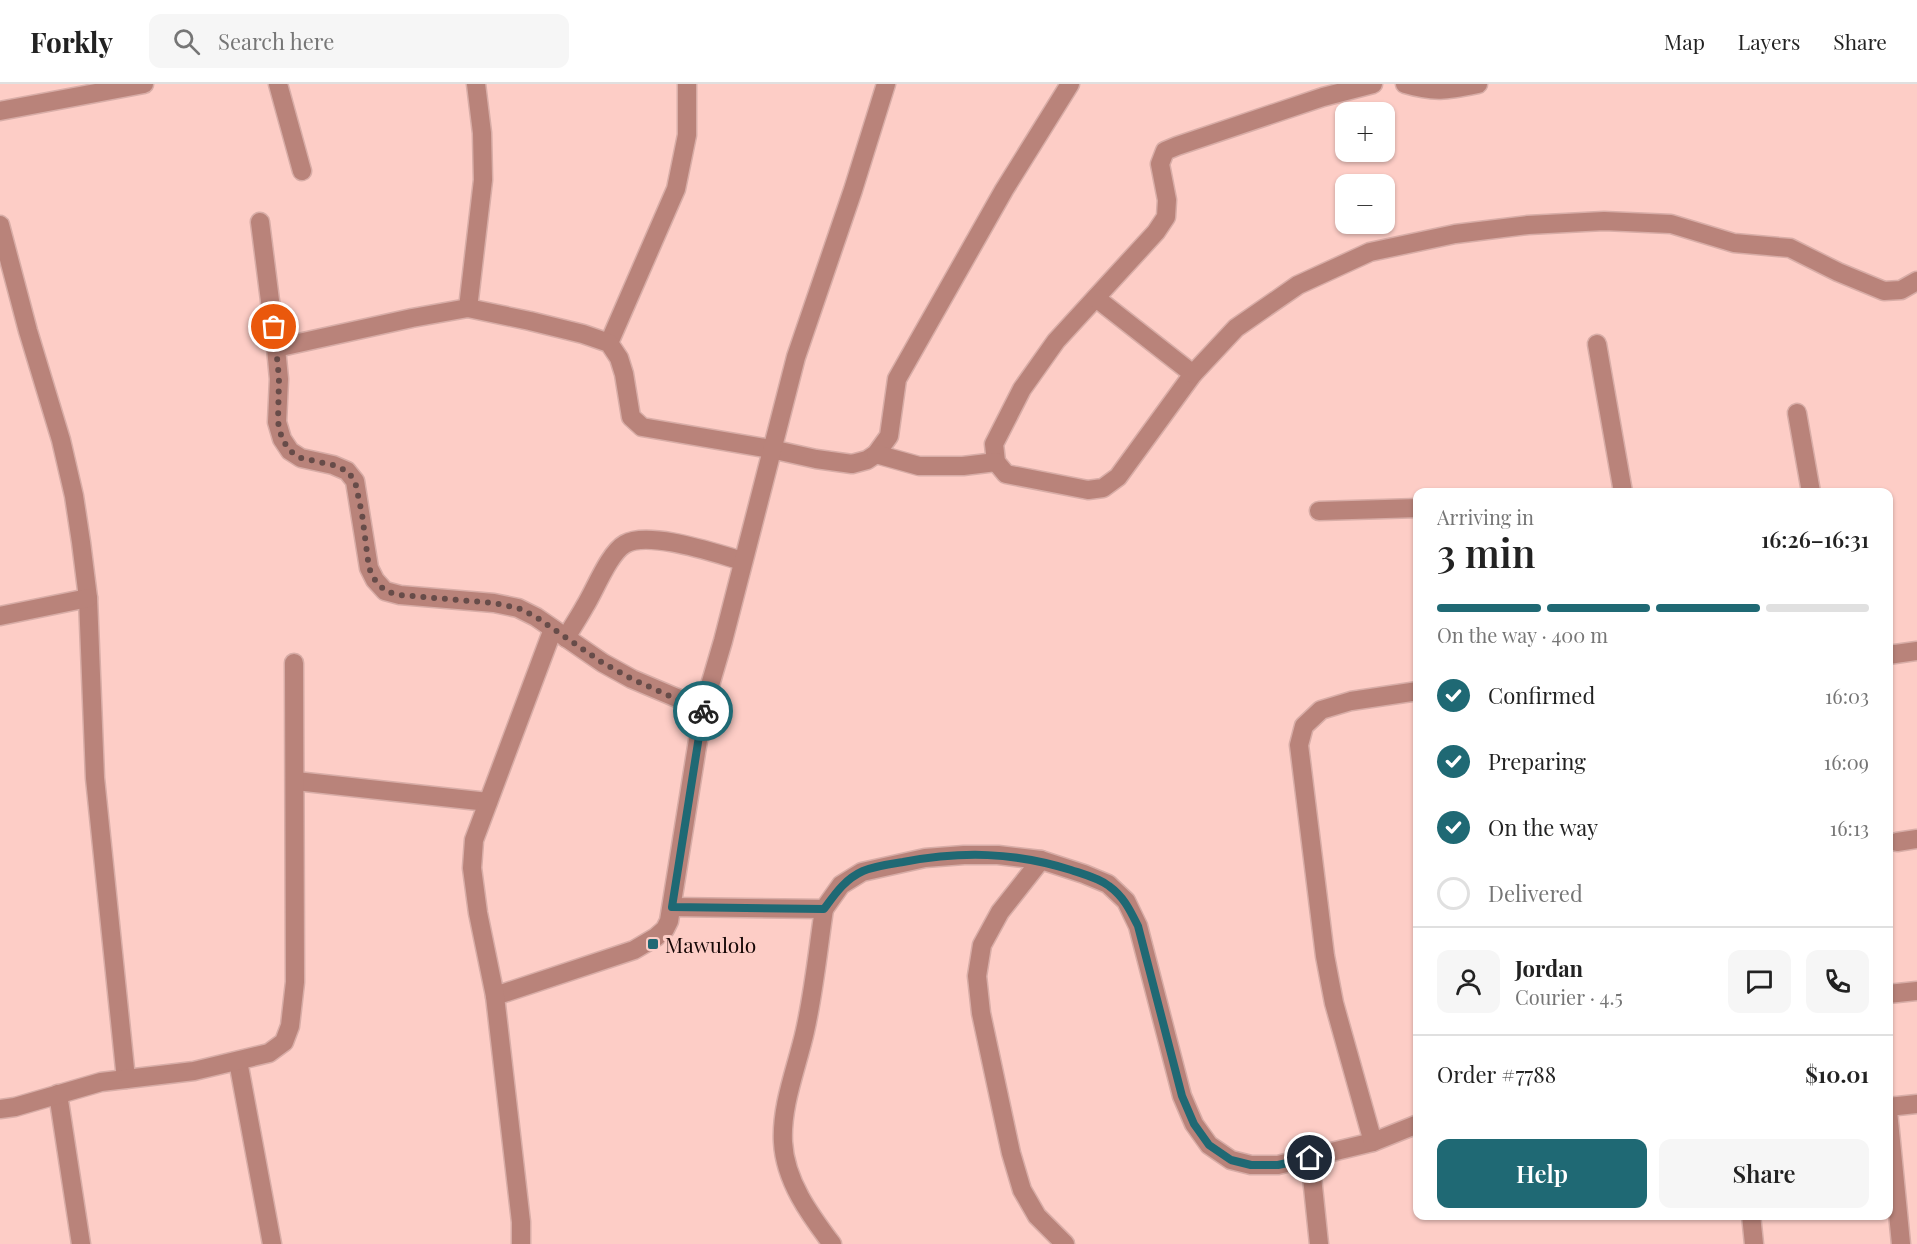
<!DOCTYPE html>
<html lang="en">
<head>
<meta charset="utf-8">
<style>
	body { margin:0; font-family:"Playfair Display",serif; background:#f6f6f6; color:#222; height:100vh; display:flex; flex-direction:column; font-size:22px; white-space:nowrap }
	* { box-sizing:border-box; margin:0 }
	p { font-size:20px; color:#767676 }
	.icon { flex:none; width:33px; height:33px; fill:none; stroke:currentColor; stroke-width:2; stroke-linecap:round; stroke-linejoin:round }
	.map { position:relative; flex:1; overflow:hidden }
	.drawer { position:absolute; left:1413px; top:404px; width:480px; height:732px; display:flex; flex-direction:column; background:#fff; border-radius:12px; box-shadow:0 2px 4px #0004 }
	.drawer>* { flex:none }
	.tools { position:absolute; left:1335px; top:18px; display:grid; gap:12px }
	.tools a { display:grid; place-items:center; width:60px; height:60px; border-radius:12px; background:#fff; box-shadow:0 2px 4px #0004; font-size:30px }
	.pin { position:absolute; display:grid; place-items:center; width:51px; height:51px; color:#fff; margin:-26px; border:3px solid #fff; border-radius:50%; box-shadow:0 2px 6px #0007 }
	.courier { position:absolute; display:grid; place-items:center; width:60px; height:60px; margin:-30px; border:4px solid #1f6974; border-radius:50%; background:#fff; color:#222; box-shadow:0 2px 8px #0007 }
	.overview em { font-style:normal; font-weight:600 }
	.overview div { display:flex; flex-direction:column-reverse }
	.overview { display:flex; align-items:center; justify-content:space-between; height:102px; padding:0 24px }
	h1 { font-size:39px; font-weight:600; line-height:45px }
	.bar { display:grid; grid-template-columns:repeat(4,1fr); gap:9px 6px; align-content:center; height:72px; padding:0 24px }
	.bar i { height:8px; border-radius:4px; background:#e0e0e0 }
	.bar .current { background:#1f6974 }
	.bar p { grid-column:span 4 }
	.line { display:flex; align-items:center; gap:15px; padding:0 24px; border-top:2px solid #e0e0e0 }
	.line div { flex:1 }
	.round { display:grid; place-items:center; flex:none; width:63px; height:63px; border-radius:12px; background:#f6f6f6 }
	ol { padding:0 24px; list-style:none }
	li { display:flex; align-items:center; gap:18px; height:66px }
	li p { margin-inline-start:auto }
	li .icon { padding:6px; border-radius:50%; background:#1f6974; color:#fff; stroke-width:4 }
	li:last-child { color:#767676 }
	li i { width:33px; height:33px; border:3px solid #e0e0e0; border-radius:50% }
	.primary-button { display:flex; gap:12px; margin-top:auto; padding:12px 24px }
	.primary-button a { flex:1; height:69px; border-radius:12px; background:#1f6974; color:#fff; font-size:24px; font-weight:600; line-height:69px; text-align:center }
	.primary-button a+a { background:#f6f6f6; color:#222 }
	header { display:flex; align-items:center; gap:36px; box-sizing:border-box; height:84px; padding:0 30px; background:#fff; border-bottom:2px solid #e0e0e0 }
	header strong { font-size:28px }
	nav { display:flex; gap:33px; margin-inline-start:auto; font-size:21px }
	.search { width:420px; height:54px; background:#f6f6f6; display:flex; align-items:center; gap:15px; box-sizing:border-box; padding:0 21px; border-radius:12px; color:#767676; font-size:22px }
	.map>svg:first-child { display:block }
</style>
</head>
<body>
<header>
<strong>Forkly</strong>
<div class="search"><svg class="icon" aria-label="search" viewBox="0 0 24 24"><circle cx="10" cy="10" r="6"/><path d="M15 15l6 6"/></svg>Search here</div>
<nav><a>Map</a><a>Layers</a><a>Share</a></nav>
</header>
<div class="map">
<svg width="1917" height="1160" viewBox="0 0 1917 1160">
	<rect width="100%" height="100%" fill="#fdcdc6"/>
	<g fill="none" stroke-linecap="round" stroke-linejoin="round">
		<g stroke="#d8ada7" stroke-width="21">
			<g id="street">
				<path d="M278,0L302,87"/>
				<path d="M1373,0L1323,13L1177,62L1165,67L1160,80L1167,116L1166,133L1156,148L1056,257L1022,305L994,360L996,378L1006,390L1088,406L1103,404L1118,393L1193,290L1236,244L1298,201L1370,168L1455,150L1528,141L1604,137L1671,140L1734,159L1790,164L1838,188L1884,207L1901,206L1917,197"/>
				<path d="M1405,0C1435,9 1448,6 1478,0"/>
				<path d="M0,27L144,0"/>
				<path d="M260,138L276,264L279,295L277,338L282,355L290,367L301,374L333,381L347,387L355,397L369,484L375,496L385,507L400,511L494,519L518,524L536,533L603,579L632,595L703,625"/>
				<path d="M0,141L28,247L61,356L74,412L81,458L88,514L95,694L126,995"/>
				<path d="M1096,214L1193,290"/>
				<path d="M468,224L483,96L482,49L476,0"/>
				<path d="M609,259L676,105L687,51V0"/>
				<path d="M1597,260L1623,408"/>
				<path d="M276,264L412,234L468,224L530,237L583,250L609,259L619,274L624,290L631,333L642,343L771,365L816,375L852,380L867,376L876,370L889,352L897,295L1004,106L1070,0"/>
				<path d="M1797,329L1811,408"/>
				<path d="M876,370L919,382H963L996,378"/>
				<path d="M1319,427L1418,424"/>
				<path d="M0,532L88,514"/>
				<path d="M566,554C572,543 579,533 585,522C595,506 609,469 625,460C649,446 717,470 743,477"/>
				<path d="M1888,571L1917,567"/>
				<path d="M296,697L488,718"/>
				<path d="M1897,758L1917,755"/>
				<path d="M1041,776L1000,828L982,861L977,892L981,929L1011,1069L1022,1106L1037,1132L1065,1160"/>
				<path d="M672,823L824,825L841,801L862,788L925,774L964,771H998L1041,776L1084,790L1108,800L1126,817L1138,842L1182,1012L1194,1040L1209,1061L1231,1076L1251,1081H1278L1373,1058L1418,1040"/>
				<path d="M824,825C818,866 814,907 805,947C797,983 781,1021 783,1058C785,1097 810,1131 832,1160"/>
				<path d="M1888,910L1917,907"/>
				<path d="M495,912L634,866L656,853L665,845L669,837L703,625L723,557L796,273L853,106L886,0"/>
				<path d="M238,977L272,1160"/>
				<path d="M58,1010L81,1160"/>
				<path d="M1888,1023L1917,1020"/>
				<path d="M0,1025L15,1023L101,998L194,987L269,969L284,958L290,942L295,898L294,579"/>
				<path d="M1888,1027L1901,1160"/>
				<path d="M1373,1058L1334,919L1325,872L1299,661L1304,642L1321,626L1351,617L1418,607"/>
				<path d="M1310,1074L1319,1160"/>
				<path d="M1751,1131L1754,1160"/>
				<path d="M521,1160V1138L495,912L478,829L472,784L474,756L553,545"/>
			</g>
		</g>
		<use href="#street" stroke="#b9837a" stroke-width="18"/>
	</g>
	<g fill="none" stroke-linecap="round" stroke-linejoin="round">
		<path stroke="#674c49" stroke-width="6" stroke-dasharray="0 10.8" d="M274,243L279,294L278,338L282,355L290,367L301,374L333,381L347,387L355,397L362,430L369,484L375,496L385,507L400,511L494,519L518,524L536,533L603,579L632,595L703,627"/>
		<path stroke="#1f6974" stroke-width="8" d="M703,627L672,823L824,825C835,810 845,795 863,787C875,782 890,780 903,778C962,767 1014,768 1071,786C1083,790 1099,794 1109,802C1124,813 1130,826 1138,842L1182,1012L1194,1040L1209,1061L1231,1076L1251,1081H1278L1310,1074"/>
	</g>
	<rect fill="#1f6974" stroke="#fdcdc6" stroke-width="2" x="647" y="854" width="12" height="12" rx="3"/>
	<g text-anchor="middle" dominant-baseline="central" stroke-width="6" stroke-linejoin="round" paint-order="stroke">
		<g font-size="21" fill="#160706" stroke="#fdcdc6" text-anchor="start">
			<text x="665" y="860">Mawulolo</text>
		</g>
	</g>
</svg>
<div class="tools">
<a>+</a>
<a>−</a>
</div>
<div class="pin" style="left:274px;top:243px;background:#ea580c"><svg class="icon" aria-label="bag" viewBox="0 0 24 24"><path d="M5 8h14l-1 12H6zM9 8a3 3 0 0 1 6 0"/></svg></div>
<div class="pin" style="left:1310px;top:1074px;background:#1f2937"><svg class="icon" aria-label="home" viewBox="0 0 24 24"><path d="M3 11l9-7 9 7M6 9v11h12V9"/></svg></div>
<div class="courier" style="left:703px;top:627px"><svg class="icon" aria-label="bike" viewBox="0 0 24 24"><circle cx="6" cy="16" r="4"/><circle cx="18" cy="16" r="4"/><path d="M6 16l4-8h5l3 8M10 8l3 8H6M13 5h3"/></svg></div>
<section class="drawer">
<div class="overview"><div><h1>3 min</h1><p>Arriving in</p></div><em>16:26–16:31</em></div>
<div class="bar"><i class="current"></i><i class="current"></i><i class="current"></i><i></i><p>On the way · 400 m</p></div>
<ol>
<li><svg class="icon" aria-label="check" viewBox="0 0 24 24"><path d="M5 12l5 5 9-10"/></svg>Confirmed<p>16:03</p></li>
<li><svg class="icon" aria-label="check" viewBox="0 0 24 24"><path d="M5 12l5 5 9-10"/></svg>Preparing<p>16:09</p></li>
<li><svg class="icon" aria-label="check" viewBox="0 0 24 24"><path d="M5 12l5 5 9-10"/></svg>On the way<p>16:13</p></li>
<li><i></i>Delivered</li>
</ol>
<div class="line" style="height:108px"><a class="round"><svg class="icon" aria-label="person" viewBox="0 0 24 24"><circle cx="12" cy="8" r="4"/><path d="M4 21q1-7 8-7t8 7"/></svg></a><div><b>Jordan</b><p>Courier · 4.5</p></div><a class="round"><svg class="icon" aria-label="chat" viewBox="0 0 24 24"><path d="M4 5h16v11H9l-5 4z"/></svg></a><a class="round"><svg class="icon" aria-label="phone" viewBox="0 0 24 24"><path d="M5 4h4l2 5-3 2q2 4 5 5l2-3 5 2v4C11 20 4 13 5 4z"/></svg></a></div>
<div class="line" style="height:78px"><div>Order #7788</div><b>$10.01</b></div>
<div class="primary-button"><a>Help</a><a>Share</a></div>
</section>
</div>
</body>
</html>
